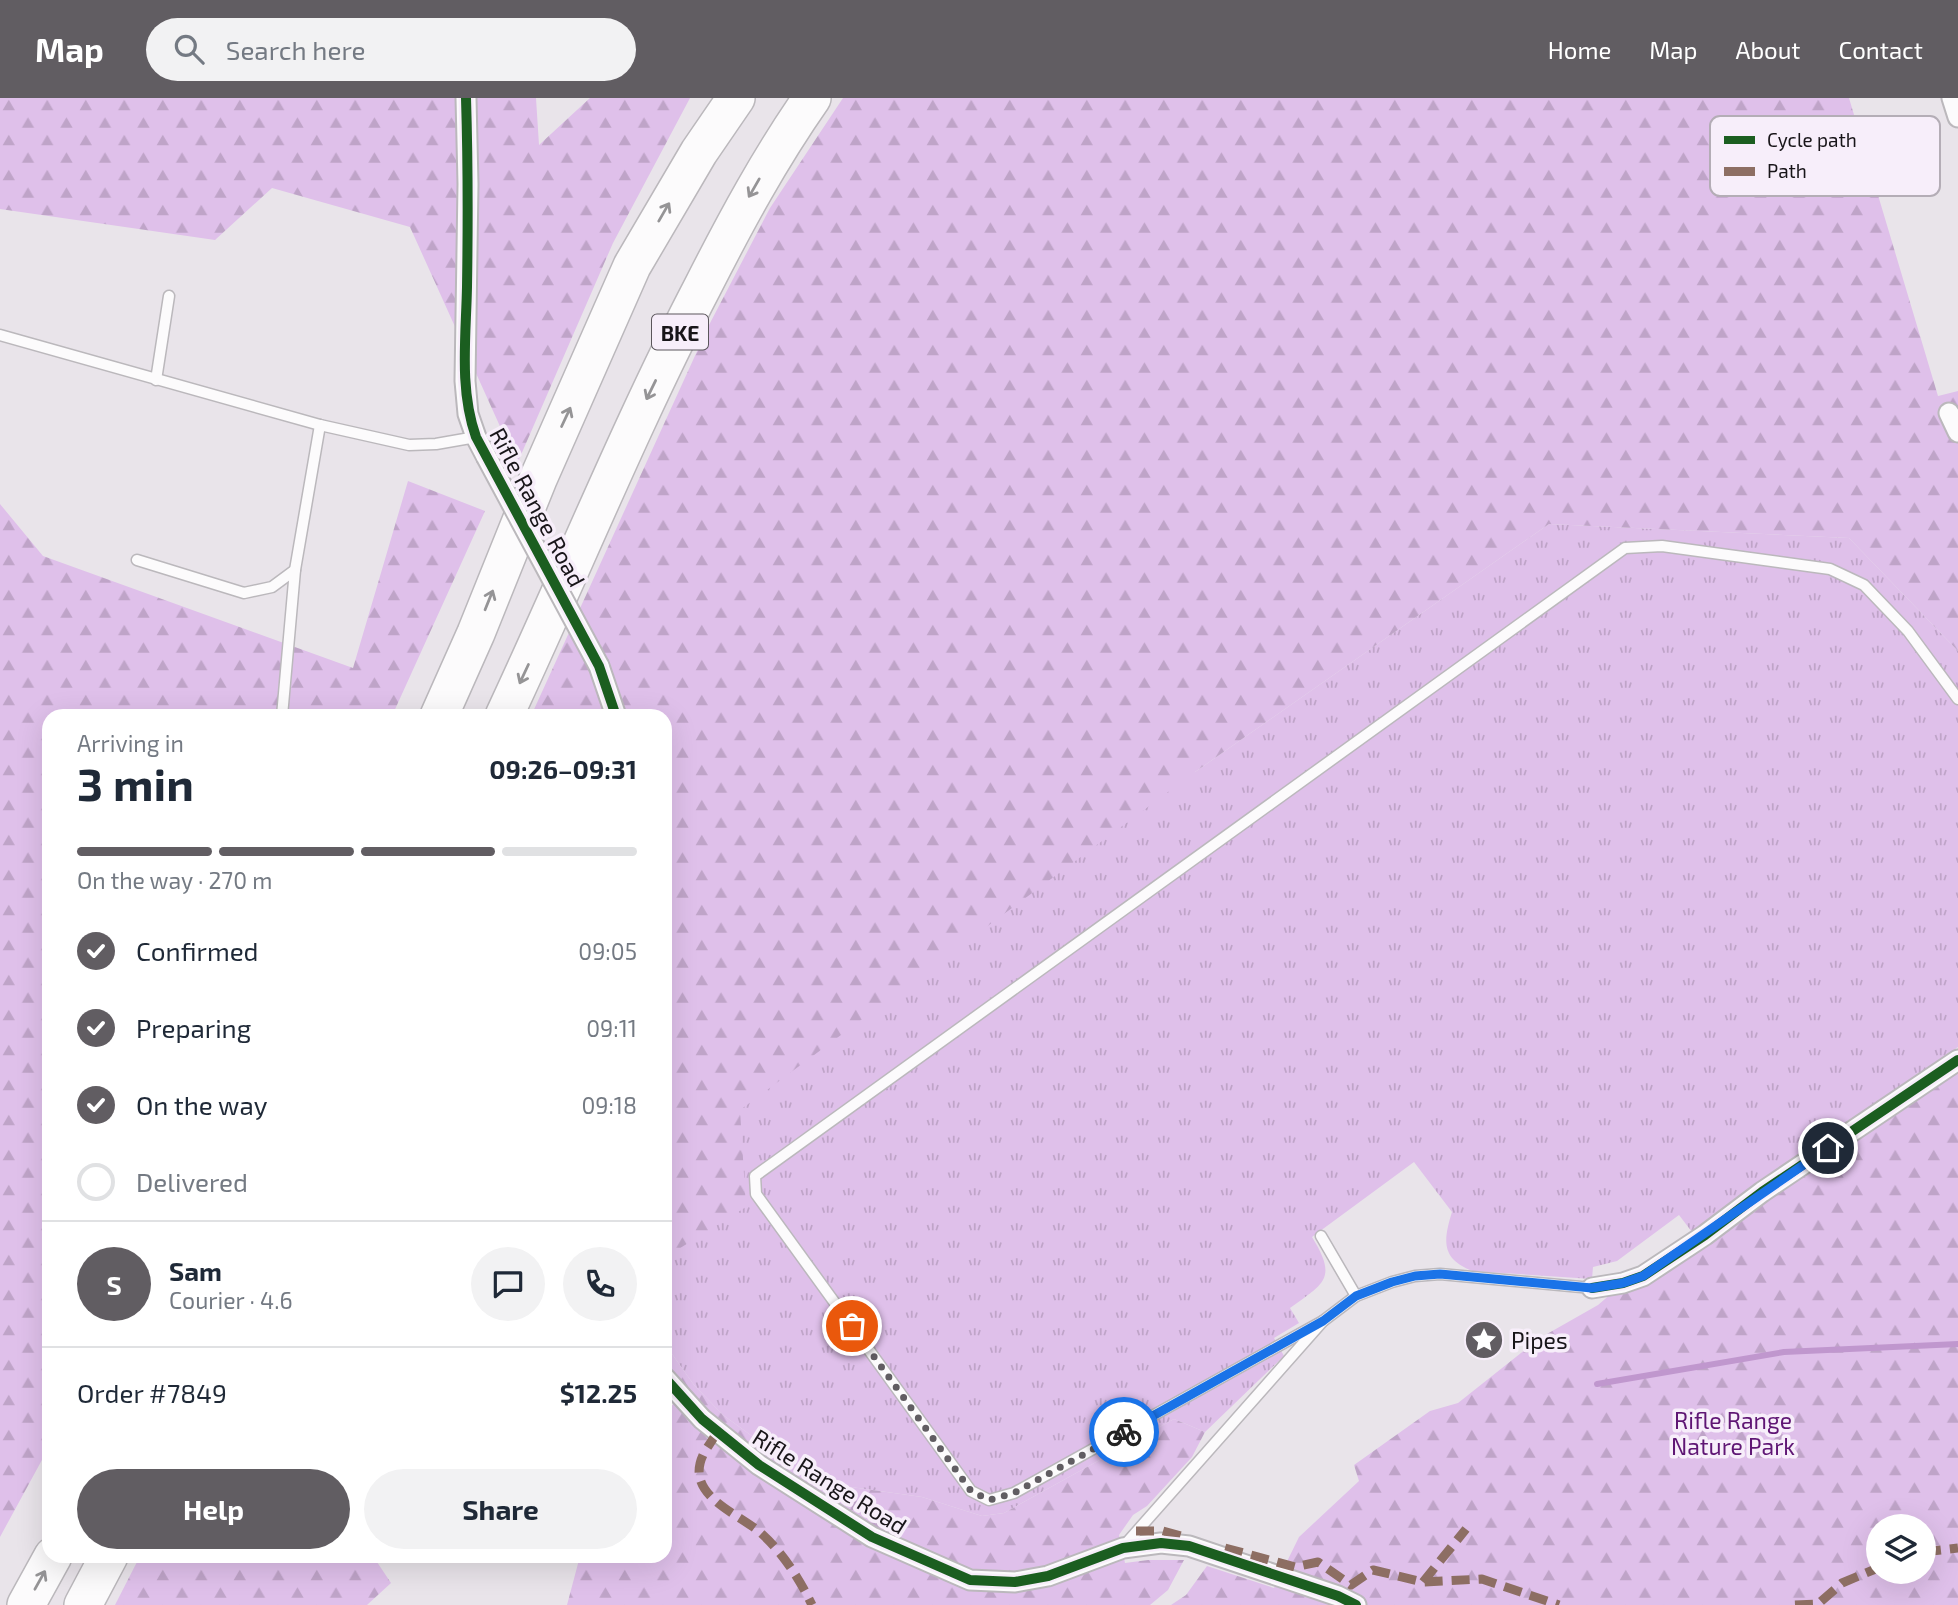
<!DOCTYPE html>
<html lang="en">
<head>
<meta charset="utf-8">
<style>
	body { margin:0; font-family:"Exo 2",sans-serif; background:#f2f2f3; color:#1f2937; height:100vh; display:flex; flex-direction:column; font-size:26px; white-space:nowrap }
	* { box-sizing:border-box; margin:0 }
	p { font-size:23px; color:#747a83 }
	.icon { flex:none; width:38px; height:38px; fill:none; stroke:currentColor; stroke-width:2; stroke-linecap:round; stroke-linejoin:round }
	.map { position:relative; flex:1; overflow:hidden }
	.details { position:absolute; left:42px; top:611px; width:630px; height:854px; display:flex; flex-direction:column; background:#fff; border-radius:21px; box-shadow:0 7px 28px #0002 }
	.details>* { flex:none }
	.controls { position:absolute; left:1866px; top:1416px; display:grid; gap:14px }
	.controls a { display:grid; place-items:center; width:70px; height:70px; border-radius:50%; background:#fff; box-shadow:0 7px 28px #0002; font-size:35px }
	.pin { position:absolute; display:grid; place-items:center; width:60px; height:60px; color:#fff; margin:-30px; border:4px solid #fff; border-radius:50%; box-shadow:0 2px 7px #0007 }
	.courier { position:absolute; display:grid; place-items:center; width:70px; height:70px; margin:-35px; border:5px solid #1a73e8; border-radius:50%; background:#fff; color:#222; box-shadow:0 2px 9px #0007 }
	.summary em { font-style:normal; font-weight:700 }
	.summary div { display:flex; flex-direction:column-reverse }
	.summary { display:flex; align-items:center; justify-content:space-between; height:119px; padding:0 35px }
	h1 { font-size:46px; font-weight:700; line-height:52px }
	.bar { display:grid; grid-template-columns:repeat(4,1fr); gap:10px 7px; align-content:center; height:84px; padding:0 35px }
	.bar i { height:9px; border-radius:5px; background:#e0e1e3 }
	.bar .current { background:#615d62 }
	.bar p { grid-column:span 4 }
	.line { display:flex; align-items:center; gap:18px; padding:0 35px; border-top:2px solid #e0e1e3 }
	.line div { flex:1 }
	.round { display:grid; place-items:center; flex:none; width:74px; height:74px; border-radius:37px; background:#f2f2f3 }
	ol { padding:0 35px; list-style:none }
	li { display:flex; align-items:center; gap:21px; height:77px }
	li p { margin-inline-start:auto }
	li .icon { padding:7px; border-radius:50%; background:#615d62; color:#fff; stroke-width:4 }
	li:last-child { color:#747a83 }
	li i { width:38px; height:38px; border:4px solid #e0e1e3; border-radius:50% }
	.button { display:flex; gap:14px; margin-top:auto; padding:14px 35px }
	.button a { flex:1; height:80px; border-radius:42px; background:#615d62; color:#fff; font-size:28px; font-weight:700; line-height:80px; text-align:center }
	.button a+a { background:#f2f2f3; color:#1f2937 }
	header { display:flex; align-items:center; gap:42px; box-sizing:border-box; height:98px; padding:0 35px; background:#615d62; color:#fff }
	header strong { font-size:33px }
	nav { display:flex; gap:38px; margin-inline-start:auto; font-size:24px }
	.search { width:490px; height:63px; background:#f2f2f3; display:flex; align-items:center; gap:18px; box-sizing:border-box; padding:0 24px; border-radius:38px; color:#747a83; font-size:26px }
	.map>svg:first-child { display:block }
</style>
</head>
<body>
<header>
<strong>Map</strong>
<div class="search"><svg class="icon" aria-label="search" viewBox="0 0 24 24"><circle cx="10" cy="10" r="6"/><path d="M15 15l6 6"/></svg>Search here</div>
<nav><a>Home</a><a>Map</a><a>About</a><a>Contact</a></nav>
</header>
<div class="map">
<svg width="1958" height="1507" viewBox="0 0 1958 1507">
	<defs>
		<pattern id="grass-tufts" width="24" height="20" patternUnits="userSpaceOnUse" patternTransform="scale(1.75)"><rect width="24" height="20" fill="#dfc0ea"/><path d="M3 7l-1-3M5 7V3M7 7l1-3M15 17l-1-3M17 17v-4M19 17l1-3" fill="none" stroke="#bfa4c8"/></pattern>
		<pattern id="forest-firs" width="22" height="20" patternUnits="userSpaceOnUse" patternTransform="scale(1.75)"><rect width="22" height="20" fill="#dfc0ea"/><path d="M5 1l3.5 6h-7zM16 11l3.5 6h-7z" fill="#bfa4c8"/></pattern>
	</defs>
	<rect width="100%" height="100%" fill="#e9e4ea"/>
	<path fill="url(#grass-tufts)" d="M1549,426L1849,440L1958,553V949L1692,1134L1679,1117L1617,1163L1593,1169L1592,1181L1473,1173C1441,1161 1443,1143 1452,1114L1414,1064L1312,1139C1338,1181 1324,1185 1290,1210L1299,1225L1274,1240L1284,1258L1205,1334L1174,1321L1004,1415L982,1418L922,1399L844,1388L770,1351L723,1317L694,1287L665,1246V1214L669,1195V1158L665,1160V700L1195,674Z"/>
	<g fill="url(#forest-firs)" fill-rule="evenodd">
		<path d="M0,0H536L539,47L590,0H690L613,145L517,366L410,129L272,90L215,142L0,111Z"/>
		<path d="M843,0H1849L1938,298L1958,293V553L1849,440L1549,426L1195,674L740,1012L746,1109L669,1157V1195L665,1214V618H531L709,227L770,110Z"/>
		<path d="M408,383L485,413L392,618H49V1349L0,1439V406L43,458L353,570Z"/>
		<path d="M1958,973V1507H1171L1186,1497L1207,1468L1274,1490L1299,1439L1359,1383L1354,1367L1430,1313L1458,1305L1540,1240L1598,1207L1612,1195L1646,1185L1670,1172L1765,1100ZM1878,1428H1923V1474H1878Z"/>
		<path d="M665,1246L694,1287L723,1317L770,1351L844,1388L922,1399L982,1418L1004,1415L1174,1321L1205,1334L1192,1359L1147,1408L1133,1417L1119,1437L1125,1465L1148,1462H1184L1168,1492L1150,1507H567L580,1458H665V1313L685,1297L665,1273Z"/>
		<path d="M140,1458H373L391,1485L367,1507H115Z"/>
	</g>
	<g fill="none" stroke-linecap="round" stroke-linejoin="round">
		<path stroke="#c097ce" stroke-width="6" d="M1597,1286L1784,1254L1958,1246"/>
		<g stroke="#bbb8bc" stroke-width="13">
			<g id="service">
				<path d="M0,237L320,327L409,347L436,346L476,339"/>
				<path d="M156,282L169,198"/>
				<path d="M137,462L244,495L272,489L295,472"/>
				<path d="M282,618L295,472L320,327"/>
				<path d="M1321,1138L1356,1198"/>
				<path d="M1323,1223L1014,1395L989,1402L971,1393L756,1096L755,1078L1625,450L1662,448L1830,471L1864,487L1908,533L1958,601"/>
				<path d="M1123,1449L1323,1223L1356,1198L1392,1184L1415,1178L1440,1176L1592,1190"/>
			</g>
		</g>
		<g stroke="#bbb8bc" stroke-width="23">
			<g id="minor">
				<path d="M466,0L468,86L465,283L468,316L476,339L486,358"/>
				<path d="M1952,0L1958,19"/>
				<path d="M1949,315L1958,334"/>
				<path d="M599,568L616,618"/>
				<path d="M1592,1190L1623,1185L1643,1178L1705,1137L1762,1094L1958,962"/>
				<path d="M665,1280L702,1321L759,1367L872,1439L970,1482L1015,1484L1048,1478L1123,1450L1161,1445L1189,1448L1338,1498L1356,1507"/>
			</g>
		</g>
		<g stroke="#bbb8bc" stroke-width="40">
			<g id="motorway">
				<path d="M439,618L476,535L538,381L632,168L699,54L736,0"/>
				<path d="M504,618C571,475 630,328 703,188C736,123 770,60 812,0"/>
				<path d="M26,1507L53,1458"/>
				<path d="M83,1507L109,1458"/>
			</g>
		</g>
		<use href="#service" stroke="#fcfbfc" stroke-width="10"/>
		<use href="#minor" stroke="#fcfbfc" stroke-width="19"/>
		<use href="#motorway" stroke="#fcfbfc" stroke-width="37"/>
		<g stroke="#bbb8bc" stroke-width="23" stroke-linecap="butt">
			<path id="minor-bridge" d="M486,358L599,568"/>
		</g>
		<use href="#minor-bridge" stroke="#fcfbfc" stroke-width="19"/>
		<g stroke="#8d6e63" stroke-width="9" stroke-dasharray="18 9" stroke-linecap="butt">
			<path d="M717,1334C713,1342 707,1349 703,1357C684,1398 739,1415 762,1436C783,1455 800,1482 812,1507"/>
			<path d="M1136,1433H1163L1188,1440"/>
			<path d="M1225,1450L1295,1469L1318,1464L1351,1487L1373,1472L1423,1484L1482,1481L1559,1507"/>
			<path d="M1923,1454L1958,1450"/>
			<path d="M1423,1484L1466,1431"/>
			<path d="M1795,1507L1818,1506L1842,1485L1878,1470"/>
		</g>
		<g stroke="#f7eefa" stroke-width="15">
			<g id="cycleway">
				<path d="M466,0C468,63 468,126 467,189C466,239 459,291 476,339L599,568L616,618"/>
				<path d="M1592,1190L1623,1185L1643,1178L1705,1137L1762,1094L1958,962"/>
				<path d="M665,1280L702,1321L759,1367L872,1439L970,1482L1015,1484L1048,1478L1123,1450L1161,1445L1189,1448L1338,1498L1356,1507"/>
			</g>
		</g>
		<use href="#cycleway" stroke="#1b5e20" stroke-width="10"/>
	</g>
	<defs><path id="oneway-shaft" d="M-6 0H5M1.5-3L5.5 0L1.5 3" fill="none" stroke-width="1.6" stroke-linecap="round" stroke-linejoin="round" transform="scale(1.75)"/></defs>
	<g stroke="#959496">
		<use href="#oneway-shaft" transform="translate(754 90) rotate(120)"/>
		<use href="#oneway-shaft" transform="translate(664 114) rotate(-60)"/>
		<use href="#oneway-shaft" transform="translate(651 292) rotate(116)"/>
		<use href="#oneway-shaft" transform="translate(566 319) rotate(-65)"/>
		<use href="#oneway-shaft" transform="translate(489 502) rotate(-68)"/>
		<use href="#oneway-shaft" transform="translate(524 576) rotate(115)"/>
		<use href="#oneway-shaft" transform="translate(40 1482) rotate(-61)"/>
	</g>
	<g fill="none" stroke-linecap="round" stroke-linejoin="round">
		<path stroke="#615d62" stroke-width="7" stroke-dasharray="0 12.6" d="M852,1228L971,1393L989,1402L1014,1395L1124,1334"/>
		<path stroke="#1a73e8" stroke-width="9" d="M1124,1334L1323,1223L1356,1198L1392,1184L1415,1178L1440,1176L1592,1190L1623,1185L1643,1178L1828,1050"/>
	</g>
	<defs>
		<g id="sight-disc" transform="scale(2.0125)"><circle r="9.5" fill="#615d62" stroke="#f7eefa"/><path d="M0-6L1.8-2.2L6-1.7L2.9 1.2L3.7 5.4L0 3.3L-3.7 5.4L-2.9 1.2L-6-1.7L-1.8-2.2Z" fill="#fff"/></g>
	</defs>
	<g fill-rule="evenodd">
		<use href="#sight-disc" x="1484" y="1242"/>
	</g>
	<g text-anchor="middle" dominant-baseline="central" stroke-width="7" stroke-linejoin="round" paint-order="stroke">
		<rect fill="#f7eefa" stroke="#5b565c" stroke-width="2" x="652" y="216.5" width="56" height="35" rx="5"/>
		<g font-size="21" font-weight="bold" fill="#181519">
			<text x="680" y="234">BKE</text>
		</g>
		<g font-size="23" fill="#181519" stroke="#f7eefa">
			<text transform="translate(538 409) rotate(62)">Rifle Range Road</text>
			<text transform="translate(830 1383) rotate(32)">Rifle Range Road</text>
		</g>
		<g font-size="23" fill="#181519" stroke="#f7eefa" text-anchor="start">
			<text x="1511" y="1242">Pipes</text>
		</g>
		<g font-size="23" fill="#5f1674" stroke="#f7eefa">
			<text x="1733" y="1322">Rifle Range<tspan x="1733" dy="26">Nature Park</tspan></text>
		</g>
	</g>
	<rect x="1710" y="18" width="230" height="80" rx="10" fill="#f7eefa" stroke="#b4adb6" stroke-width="2"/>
	<rect x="1724" y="38" width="31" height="8" fill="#1b5e20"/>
	<rect x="1724" y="69" width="31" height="9" fill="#8d6e63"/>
	<g font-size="19" fill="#181519">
		<text x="1767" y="49">Cycle path</text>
		<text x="1767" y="80">Path</text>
	</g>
</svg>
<div class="controls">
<a><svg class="icon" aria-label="layers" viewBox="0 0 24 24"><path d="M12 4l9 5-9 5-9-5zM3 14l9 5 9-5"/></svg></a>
</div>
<div class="pin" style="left:852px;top:1228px;background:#ea580c"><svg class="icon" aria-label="bag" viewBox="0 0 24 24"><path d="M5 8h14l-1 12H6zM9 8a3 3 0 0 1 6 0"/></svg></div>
<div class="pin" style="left:1828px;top:1050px;background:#1f2937"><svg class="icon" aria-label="home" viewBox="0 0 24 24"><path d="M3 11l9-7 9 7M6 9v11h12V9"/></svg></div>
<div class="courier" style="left:1124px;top:1334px"><svg class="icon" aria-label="bike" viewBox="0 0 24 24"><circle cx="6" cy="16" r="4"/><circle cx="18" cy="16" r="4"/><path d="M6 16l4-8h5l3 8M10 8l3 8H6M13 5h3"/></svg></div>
<section class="details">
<div class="summary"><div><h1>3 min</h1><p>Arriving in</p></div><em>09:26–09:31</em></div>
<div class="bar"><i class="current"></i><i class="current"></i><i class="current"></i><i></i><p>On the way · 270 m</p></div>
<ol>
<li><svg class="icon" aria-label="check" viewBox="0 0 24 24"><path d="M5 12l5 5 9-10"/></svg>Confirmed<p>09:05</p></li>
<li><svg class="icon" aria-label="check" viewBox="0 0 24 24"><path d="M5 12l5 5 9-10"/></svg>Preparing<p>09:11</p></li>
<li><svg class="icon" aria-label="check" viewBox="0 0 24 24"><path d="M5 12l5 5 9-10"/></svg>On the way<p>09:18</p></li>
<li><i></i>Delivered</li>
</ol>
<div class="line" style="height:126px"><b class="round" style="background:#615d62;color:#fff">S</b><div><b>Sam</b><p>Courier · 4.6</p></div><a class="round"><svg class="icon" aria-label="chat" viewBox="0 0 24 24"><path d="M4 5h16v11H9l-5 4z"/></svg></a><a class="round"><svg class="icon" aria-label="phone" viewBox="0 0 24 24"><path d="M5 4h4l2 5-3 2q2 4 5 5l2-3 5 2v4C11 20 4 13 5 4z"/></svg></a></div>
<div class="line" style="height:91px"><div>Order #7849</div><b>$12.25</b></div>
<div class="button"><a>Help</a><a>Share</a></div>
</section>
</div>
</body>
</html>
